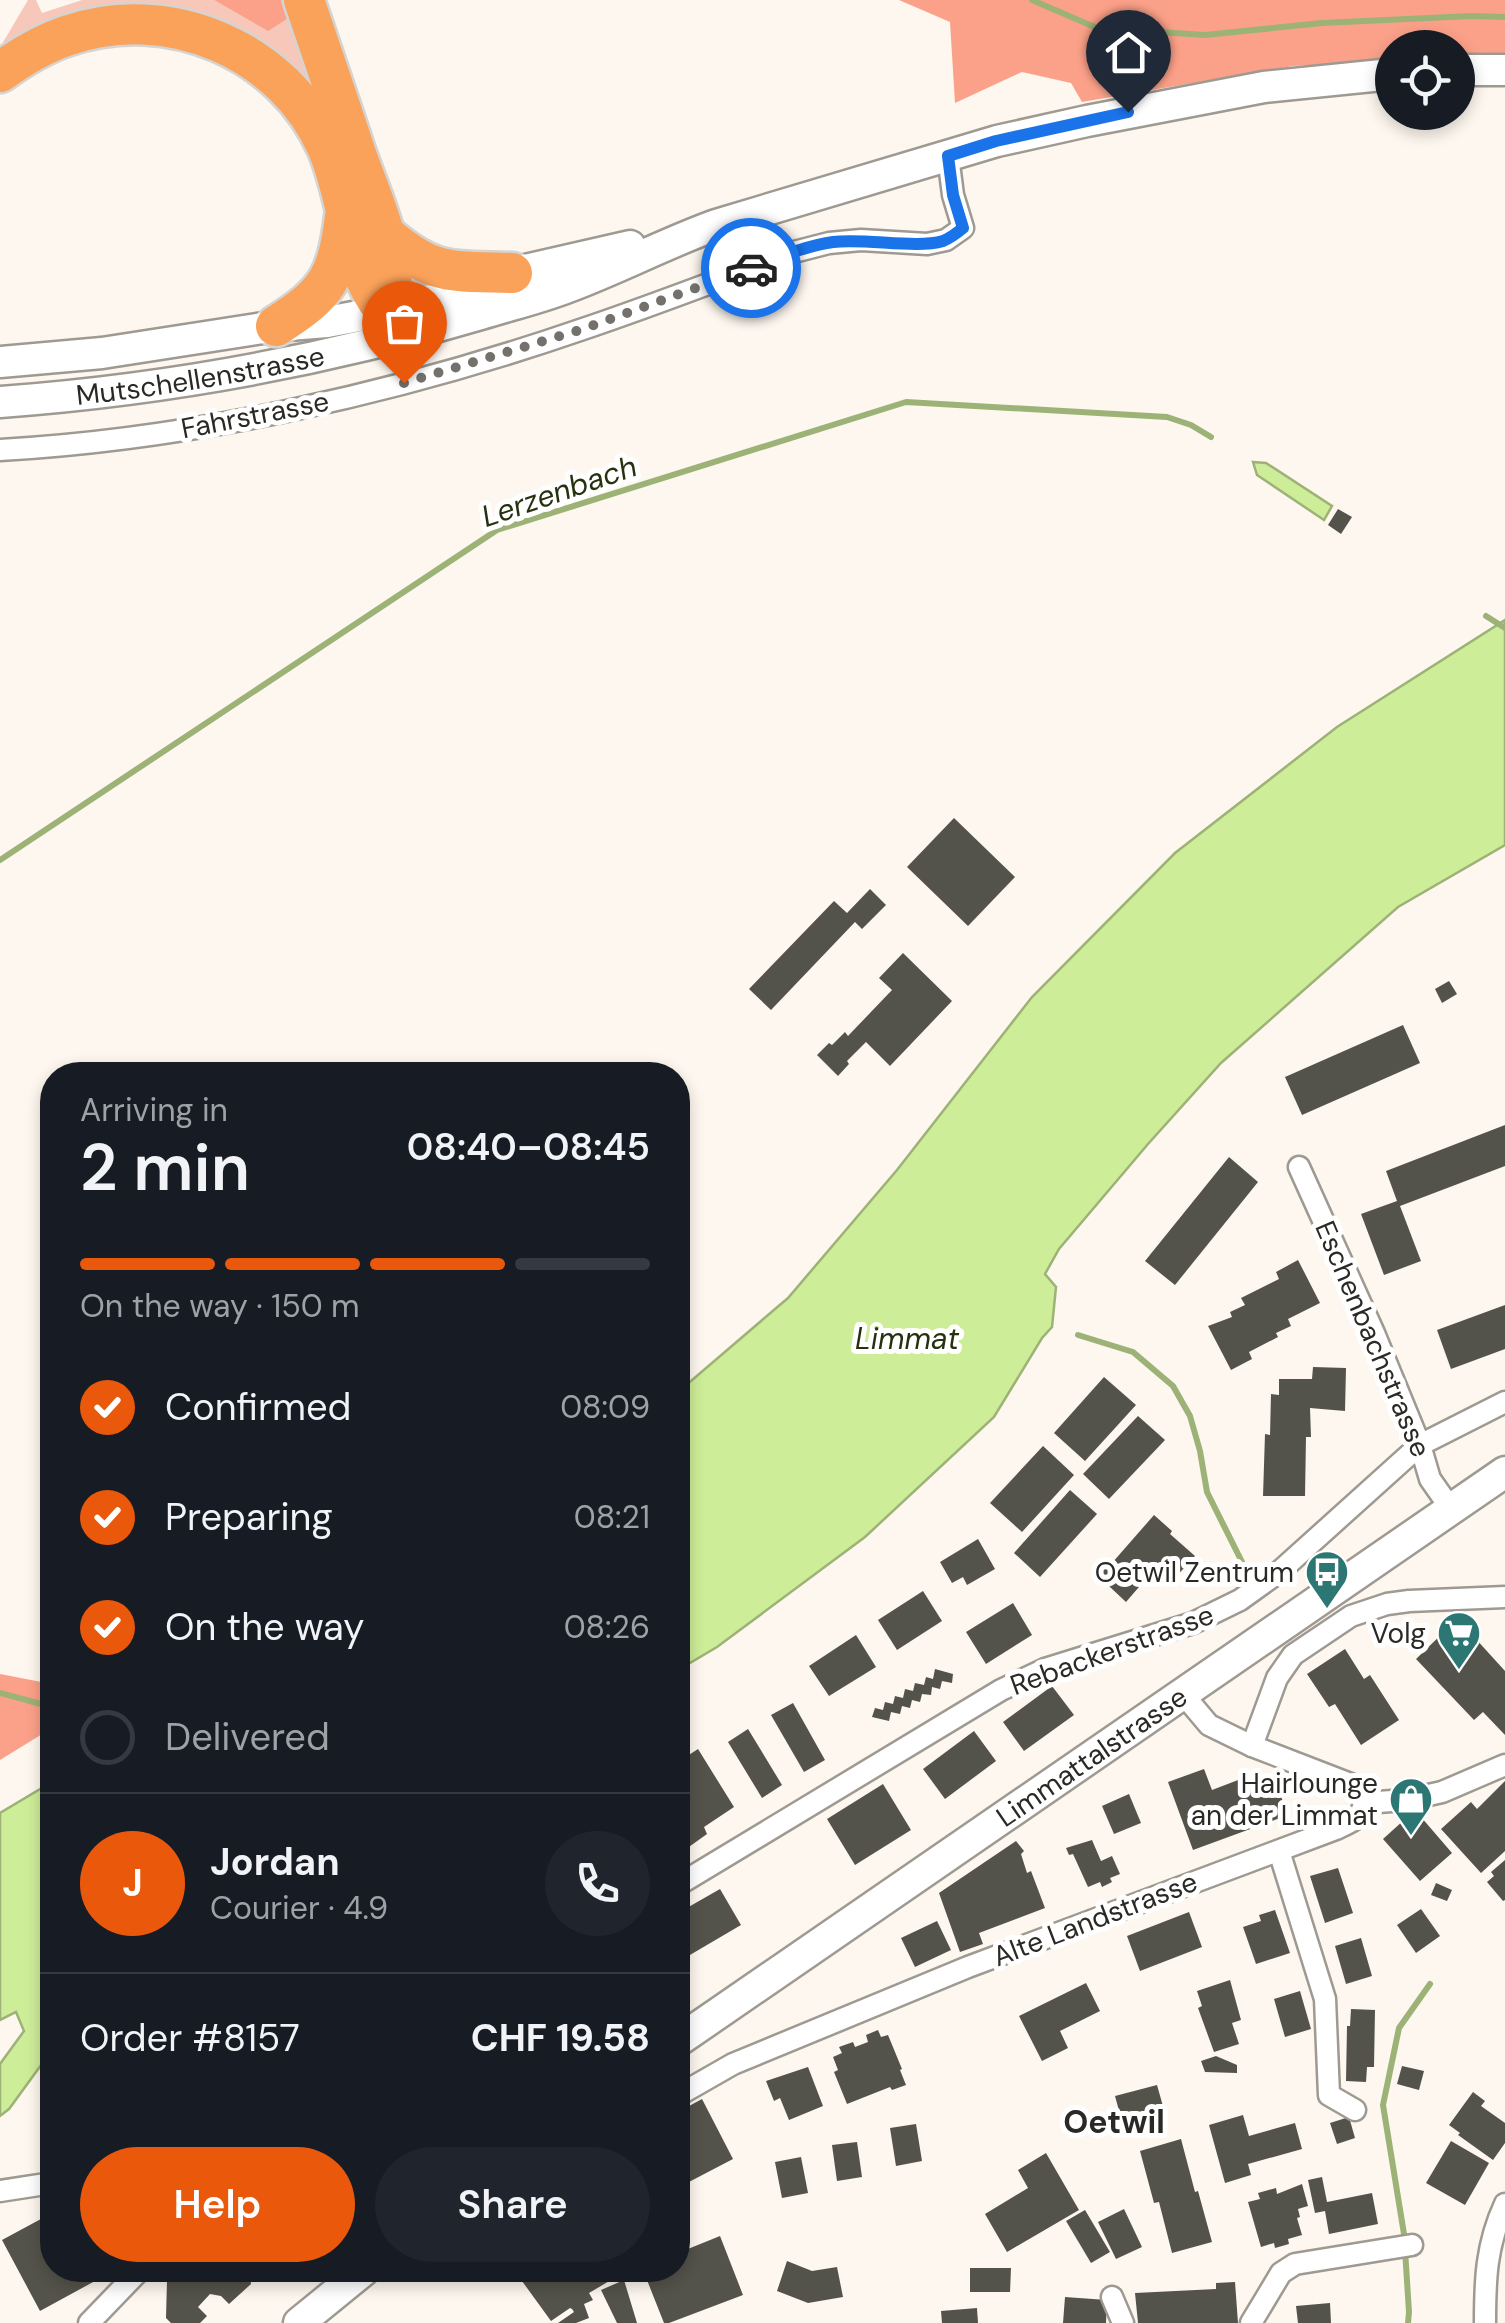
<!DOCTYPE html>
<html lang="en">
<head>
<meta charset="utf-8">
<style>
	body { margin:0; font-family:"DM Sans",sans-serif; background:#20242c; color:#f1f3f6; height:100vh; display:flex; flex-direction:column; font-size:38px; white-space:nowrap }
	* { box-sizing:border-box; margin:0 }
	p { font-size:32px; color:#9ea1a6 }
	.icon { flex:none; width:55px; height:55px; fill:none; stroke:currentColor; stroke-width:2; stroke-linecap:round; stroke-linejoin:round }
	.map { position:relative; flex:1; overflow:hidden }
	.panel { position:absolute; left:40px; top:1062px; width:650px; height:1220px; display:flex; flex-direction:column; background:#171b24; border-radius:40px; box-shadow:0 5px 15px #0003 }
	.panel>* { flex:none }
	.buttons { position:absolute; left:1375px; top:30px; display:grid; gap:20px }
	.buttons a { display:grid; place-items:center; width:100px; height:100px; border-radius:50%; background:#171b24; box-shadow:0 5px 15px #0003; font-size:50px }
	.pin { position:absolute; display:grid; place-items:center; width:85px; height:85px; color:#fff; margin:-102px -42px; border-radius:50% 50% 50% 0; rotate:-45deg; box-shadow:0 0 10px #0007 }
	.pin .icon { rotate:45deg }
	.courier { position:absolute; display:grid; place-items:center; width:100px; height:100px; margin:-50px; border:8px solid #1a73e8; border-radius:50%; background:#fff; color:#222; box-shadow:0 2px 12px #0007 }
	.head em { font-style:normal; font-weight:600 }
	.head div { display:flex; flex-direction:column-reverse }
	.head { display:flex; align-items:center; justify-content:space-between; height:170px; padding:0 40px }
	h1 { font-size:65px; font-weight:600; line-height:75px }
	.bar { display:grid; grid-template-columns:repeat(4,1fr); gap:15px 10px; align-content:center; height:120px; padding:0 40px }
	.bar i { height:12px; border-radius:8px; background:#363941 }
	.bar .active { background:#ea580c }
	.bar p { grid-column:span 4 }
	.line { display:flex; align-items:center; gap:25px; padding:0 40px; border-top:2px solid #363941 }
	.line div { flex:1 }
	.round { display:grid; place-items:center; flex:none; width:105px; height:105px; border-radius:52px; background:#20242c }
	ol { padding:0 40px; list-style:none }
	li { display:flex; align-items:center; gap:30px; height:110px }
	li p { margin-inline-start:auto }
	li .icon { padding:10px; border-radius:50%; background:#ea580c; color:#fff; stroke-width:4 }
	li:last-child { color:#9ea1a6 }
	li i { width:55px; height:55px; border:5px solid #363941; border-radius:50% }
	.action { display:flex; gap:20px; margin-top:auto; padding:20px 40px }
	.action a { flex:1; height:115px; border-radius:60px; background:#ea580c; color:#fff; font-size:40px; font-weight:600; line-height:115px; text-align:center }
	.action a+a { background:#20242c; color:#f1f3f6 }
	.map>svg:first-child { display:block }
</style>
</head>
<body>
<div class="map">
<svg width="1505" height="2323" viewBox="0 0 1505 2323">
	<rect width="100%" height="100%" fill="#fdf7ef"/>
	<path fill="#f7c7ba" d="M28,0H36L42,13L82,0H214L268,30L287,19L281,0H296L344,159L235,36L7,49L2,44Z"/>
	<g fill="#fca189">
		<path d="M214,0H281L287,19L268,31Z"/>
		<path d="M899,0H1505V55L1458,58V48H1392V61L1293,66L1082,102L1071,83L1022,72L955,103L950,22Z"/>
		<path d="M0,1674L52,1684V1728L0,1760Z"/>
	</g>
	<g fill="#ceed98" stroke="#9db276" stroke-width="2.5">
		<path d="M1253,462L1266,463L1332,506L1324,520L1257,475Z"/>
		<path d="M1505,620V845L1398,907L1221,1063L1148,1144L1059,1249L1045,1274L1056,1287L1052,1327L1042,1338L994,1417L865,1537L717,1647L678,1670V1392L788,1298L897,1170L1032,997L1175,853L1337,727Z"/>
		<path d="M52,1782V2050L9,2109L0,2116V2064L24,2031L16,2012L0,2020V1813Z"/>
	</g>
	<g fill="none" stroke-linecap="round" stroke-linejoin="round">
		<g stroke="#9db276" stroke-width="6">
			<path d="M1032,0L1097,28L1205,35L1322,23L1471,16L1505,17"/>
			<path d="M1486,616L1505,628"/>
			<path d="M0,860L497,530L906,402L1167,417L1191,425L1211,437"/>
			<path d="M1078,1335L1133,1352L1173,1386L1190,1416L1200,1451L1207,1492L1247,1572"/>
			<path d="M0,1693L52,1707"/>
			<path d="M1408,2323L1409,2312L1404,2234L1383,2105L1399,2028L1430,1984"/>
		</g>
	</g>
	<g fill="#54534b">
		<path d="M1338,509L1352,517L1341,534L1328,525Z"/>
		<path d="M954,818L1015,877L968,926L907,867Z"/>
		<path d="M870,889L886,905L862,929L855,922L771,1010L749,989L834,901L847,913Z"/>
		<path d="M903,953L952,1001L890,1066L866,1042L847,1061L849,1064L838,1076L817,1055L829,1043L832,1045L845,1032L848,1036L892,990L879,978Z"/>
		<path d="M1449,981L1457,994L1442,1003L1435,989Z"/>
		<path d="M1403,1025L1420,1063L1302,1115L1285,1077Z"/>
		<path d="M1505,1125V1166L1400,1206L1421,1261L1384,1275L1361,1214L1397,1201L1386,1171Z"/>
		<path d="M1229,1157L1258,1182L1175,1285L1145,1261Z"/>
		<path d="M1298,1260L1320,1303L1288,1319L1291,1326L1276,1333L1278,1337L1249,1352L1252,1359L1231,1370L1208,1326L1232,1317L1230,1312L1245,1305L1241,1298L1279,1279L1276,1272Z"/>
		<path d="M1505,1305V1349L1451,1369L1437,1330Z"/>
		<path d="M1313,1367L1346,1368L1345,1411L1310,1408L1311,1437H1306L1305,1496H1263L1265,1434L1270,1435L1271,1394L1279,1395V1379H1312Z"/>
		<path d="M1104,1377L1136,1405L1085,1461L1054,1433Z"/>
		<path d="M1138,1416L1165,1440L1109,1499L1083,1474Z"/>
		<path d="M1043,1446L1074,1475L1022,1532L990,1503Z"/>
		<path d="M1070,1490L1097,1514L1040,1577L1014,1553Z"/>
		<path d="M1154,1515L1172,1531L1170,1534L1195,1556L1174,1579L1158,1565L1126,1602L1095,1573L1107,1559L1112,1563Z"/>
		<path d="M978,1539L995,1569L967,1585L963,1577L952,1583L940,1562Z"/>
		<path d="M923,1591L942,1621L897,1650L878,1620Z"/>
		<path d="M1013,1603L1032,1635L986,1664L966,1632Z"/>
		<path d="M1446,1630L1464,1649L1475,1638L1505,1671V1735L1483,1712L1474,1720L1416,1659Z"/>
		<path d="M856,1635L876,1667L829,1696L809,1666Z"/>
		<path d="M1345,1649L1364,1679L1370,1675L1399,1720L1361,1745L1335,1704L1329,1707L1307,1674Z"/>
		<path d="M935,1669L953,1674L952,1683L942,1681L940,1689L932,1687L931,1695L922,1694L920,1702L912,1700L910,1708L902,1706L900,1714L891,1712L889,1721L872,1717L875,1708L883,1710L885,1702L893,1704L895,1696L903,1698L905,1689L913,1691L915,1683L924,1685L926,1677L933,1679Z"/>
		<path d="M1052,1686L1074,1715L1024,1751L1003,1722Z"/>
		<path d="M793,1703L825,1760L804,1772L771,1715Z"/>
		<path d="M748,1729L782,1785L762,1798L728,1742Z"/>
		<path d="M974,1731L996,1761L945,1799L923,1769Z"/>
		<path d="M698,1749L734,1807L704,1827L707,1834L686,1849L678,1837V1762Z"/>
		<path d="M1204,1769L1212,1790L1246,1777L1251,1792L1276,1783L1288,1815L1193,1850L1168,1782Z"/>
		<path d="M1505,1781V1851L1481,1873L1441,1829L1471,1802L1477,1809Z"/>
		<path d="M883,1784L911,1830L855,1865L827,1819Z"/>
		<path d="M1129,1794L1141,1823L1114,1834L1102,1806Z"/>
		<path d="M1415,1810L1452,1853L1420,1881L1383,1839Z"/>
		<path d="M1092,1840L1101,1861L1112,1856L1120,1874L1110,1878L1112,1882L1102,1887L1100,1882L1088,1887L1073,1854L1069,1855L1066,1848Z"/>
		<path d="M1016,1841L1024,1851L1021,1854L1027,1873L1031,1871L1045,1908L979,1933L983,1944L960,1952L939,1893Z"/>
		<path d="M1505,1860V1900L1503,1901L1487,1882L1494,1876L1491,1872Z"/>
		<path d="M1338,1868L1353,1913L1325,1923L1310,1876Z"/>
		<path d="M1436,1883L1452,1890L1447,1901L1431,1895Z"/>
		<path d="M720,1889L741,1925L678,1962V1913Z"/>
		<path d="M1421,1909L1440,1936L1416,1953L1397,1925Z"/>
		<path d="M1275,1910L1290,1953L1256,1964L1243,1927L1261,1921L1259,1915Z"/>
		<path d="M1189,1912L1202,1947L1140,1971L1127,1936Z"/>
		<path d="M937,1921L951,1950L915,1967L901,1938Z"/>
		<path d="M1361,1938L1372,1976L1346,1984L1335,1946Z"/>
		<path d="M1230,1980L1241,2020L1232,2023L1239,2044L1214,2052L1198,2008L1202,2006L1197,1991Z"/>
		<path d="M1086,1983L1100,2011L1060,2031L1068,2048L1042,2061L1019,2016Z"/>
		<path d="M1300,1991L1311,2029L1285,2037L1274,1999Z"/>
		<path d="M1351,2009L1375,2010L1374,2067H1367L1366,2082L1346,2081L1347,2026H1350Z"/>
		<path d="M878,2030L881,2037L888,2035L902,2069L900,2070L906,2085L892,2090L890,2087L847,2104L834,2072L838,2070L833,2057L842,2053L839,2047L853,2042L855,2047L868,2042L866,2035Z"/>
		<path d="M1216,2056L1237,2065V2073L1205,2072L1201,2061Z"/>
		<path d="M1402,2066L1424,2071L1419,2090L1397,2084Z"/>
		<path d="M808,2067L823,2106L789,2120L780,2098L774,2101L766,2081Z"/>
		<path d="M1157,2085L1166,2117L1124,2129L1115,2096Z"/>
		<path d="M1473,2092L1485,2101L1481,2106L1505,2123V2143L1493,2160L1458,2135L1460,2133L1449,2125Z"/>
		<path d="M702,2099L733,2159L687,2183L678,2166V2112Z"/>
		<path d="M1243,2115L1249,2136L1295,2123L1302,2149L1248,2164L1251,2175L1225,2183L1209,2125Z"/>
		<path d="M1349,2117L1355,2138L1337,2144L1330,2123Z"/>
		<path d="M916,2124L922,2161L896,2166L890,2128Z"/>
		<path d="M1181,2139L1195,2192L1198,2191L1212,2242L1172,2253L1159,2202L1154,2203L1140,2151Z"/>
		<path d="M1451,2141L1489,2163L1465,2205L1426,2183Z"/>
		<path d="M857,2142L862,2177L837,2181L832,2145Z"/>
		<path d="M1046,2153L1079,2210L1007,2252L985,2214L1028,2188L1018,2170Z"/>
		<path d="M801,2157L808,2193L782,2198L775,2162Z"/>
		<path d="M1322,2177L1327,2202L1372,2193L1378,2224L1329,2234L1325,2211L1315,2213L1308,2180Z"/>
		<path d="M1302,2184L1308,2206L1298,2209L1300,2217L1297,2218L1302,2235L1288,2239L1289,2244L1275,2248L1274,2243L1261,2247L1248,2202L1260,2199L1258,2193L1276,2188L1277,2194Z"/>
		<path d="M1124,2209L1142,2247L1116,2259L1098,2222Z"/>
		<path d="M1085,2210L1110,2252L1091,2263L1066,2221Z"/>
		<path d="M52,2213V2270H89L95,2281L40,2311L2,2240Z"/>
		<path d="M720,2236L743,2295L669,2323H664L643,2270H678V2253Z"/>
		<path d="M787,2261L812,2271L837,2267L843,2297L808,2303L777,2291Z"/>
		<path d="M970,2268H1011L1010,2292H970Z"/>
		<path d="M177,2270L249,2271L251,2284L229,2304L221,2296L210,2294L198,2307L207,2316L200,2323H171L166,2318L167,2280Z"/>
		<path d="M514,2270H605L611,2280L589,2293L593,2300L584,2304L589,2318L576,2323H558L574,2312L572,2309L570,2308L551,2321Z"/>
		<path d="M624,2280L637,2323H617L601,2290Z"/>
		<path d="M1235,2282L1238,2323H1138L1135,2293L1216,2289V2283Z"/>
		<path d="M1065,2297L1107,2300L1106,2323H1063Z"/>
		<path d="M1330,2303L1331,2323H1298L1296,2306Z"/>
		<path d="M977,2308L978,2323H942L941,2311Z"/>
	</g>
	<g fill="none" stroke-linecap="round" stroke-linejoin="round">
		<g stroke="#9e9991" stroke-width="25">
			<g id="minor">
				<path d="M0,450C194,439 397,393 580,330C652,306 723,278 794,252L829,243L861,240L927,244L946,240L963,228L953,195L948,156"/>
				<path d="M1299,1167L1374,1333L1420,1445L1430,1479L1451,1509"/>
				<path d="M1182,1693L1209,1725L1252,1746L1353,1785L1360,1792L1364,1803"/>
				<path d="M1252,1746L1277,1678L1293,1655L1351,1616L1387,1604L1409,1601L1505,1597"/>
				<path d="M1364,1803L1406,1800L1442,1792L1505,1765"/>
				<path d="M1279,1851L1325,1999L1329,2095L1355,2110"/>
				<path d="M678,1885L1001,1690L1045,1669L1193,1623L1240,1600L1279,1572L1420,1445L1505,1402"/>
				<path d="M684,2092L733,2064L968,1967L1336,1829C1350,1822 1361,1820 1364,1803"/>
				<path d="M0,2191L52,2183"/>
				<path d="M1112,2297L1123,2323"/>
				<path d="M89,2323L140,2270"/>
				<path d="M1251,2323L1281,2273L1295,2264L1412,2245"/>
				<path d="M1485,2323C1485,2280 1486,2245 1505,2204"/>
			</g>
		</g>
		<g stroke="#9e9991" stroke-width="35">
			<g id="secondary">
				<path d="M1458,70H1505"/>
				<path d="M0,362L102,353L276,326L327,322L385,311L456,294L512,273L630,246"/>
				<path id="s1" d="M0,402C163,390 324,361 481,314C510,305 540,298 568,287C619,268 666,243 716,225L997,141L1087,121L1264,87L1392,74"/>
				<path id="s2" d="M678,2041L1505,1472"/>
				<path d="M299,2323L364,2270"/>
			</g>
		</g>
		<g stroke="#d4d4d3" stroke-width="45">
			<g id="motorway">
				<path d="M304,0C321,51 339,102 356,154C370,195 402,260 388,302"/>
				<path d="M0,72C21,57 42,44 66,36C168,0 284,50 327,147C350,199 348,265 385,311"/>
				<path d="M383,233C432,276 449,271 512,273"/>
				<path d="M276,326C328,293 337,278 345,217"/>
			</g>
		</g>
		<use href="#minor" stroke="#fff" stroke-width="20"/>
		<use href="#secondary" stroke="#fff" stroke-width="30"/>
		<use href="#motorway" stroke="#fba25a" stroke-width="40"/>
	</g>
	<g fill="none" stroke-linecap="round" stroke-linejoin="round">
		<path stroke="#74716c" stroke-width="10" stroke-dasharray="0 18" d="M404,383L580,330L751,268"/>
		<path stroke="#1a73e8" stroke-width="12" d="M751,268C777,258 805,246 833,242C866,238 916,249 943,241C950,238 957,233 963,228L953,195L948,156L996,141L1128,112"/>
	</g>
	<defs>
		<g id="bus-pin" transform="scale(2.25)"><path d="M0 17L-7.5 6A9.5 9.5 0 1 1 7.5 6Z" fill="#2c7673" stroke="#fff"/><path d="M-5-6H5V4H4V6H2V4H-2V6H-4V4H-5ZM-3.5-4V0h7V-4ZM-3.5 1.2v1.5H-2V1.2ZM2 1.2v1.5H3.5V1.2Z" fill="#fff"/></g>
		<g id="supermarket-pin" transform="scale(2.25)"><path d="M0 17L-7.5 6A9.5 9.5 0 1 1 7.5 6Z" fill="#2c7673" stroke="#fff"/><path d="M-6-5.5h2.5l.6 2H6L4.5 2H-2.5L-4.4-4H-6ZM-1.5 3.2a1.3 1.3 0 1 0 .1 0ZM3 3.2a1.3 1.3 0 1 0 .1 0Z" fill="#fff"/></g>
		<g id="shop-pin" transform="scale(2.25)"><path d="M0 17L-7.5 6A9.5 9.5 0 1 1 7.5 6Z" fill="#2c7673" stroke="#fff"/><path d="M-5-2.5h2.3a2.7 3.5 0 0 1 5.4 0H5L5.5 6h-11ZM-1.5-2.5h3a1.5 2.3 0 0 0-3 0Z" fill="#fff"/></g>
	</defs>
	<g fill-rule="evenodd">
		<use href="#bus-pin" x="1327" y="1572"/>
		<use href="#supermarket-pin" x="1459" y="1633"/>
		<use href="#shop-pin" x="1411" y="1799"/>
	</g>
	<g text-anchor="middle" dominant-baseline="central" stroke-width="10" stroke-linejoin="round" paint-order="stroke">
		<g font-size="28" fill="#2a2925" stroke="#fff">
			<text stroke="none"><textPath href="#s1" startOffset="202">Mutschellenstrasse</textPath></text>
			<text transform="translate(255 415) rotate(-11)">Fahrstrasse</text>
			<text transform="translate(1373 1339) rotate(67)">Eschenbachstrasse</text>
			<text transform="translate(1112 1650) rotate(-20)">Rebackerstrasse</text>
			<text stroke="none"><textPath href="#s2" startOffset="502">Limmattalstrasse</textPath></text>
			<text transform="translate(1095 1919) rotate(-21)">Alte Landstrasse</text>
		</g>
		<g font-size="28" fill="#2a2925" stroke="#fff" text-anchor="end">
			<text x="1294" y="1572">Oetwil Zentrum</text>
			<text x="1426" y="1633">Volg</text>
			<text x="1378" y="1783">Hairlounge<tspan x="1378" dy="32">an der Limmat</tspan></text>
		</g>
		<g font-size="30" font-style="italic" fill="#26320f" stroke="#fff">
			<text transform="translate(559 491) rotate(-19)">Lerzenbach</text>
			<text x="907" y="1338">Limmat</text>
		</g>
		<g font-size="32" font-weight="bold" fill="#2a2925" stroke="#fff">
			<text x="1114" y="2122">Oetwil</text>
		</g>
	</g>
</svg>
<div class="buttons">
<a><svg class="icon" aria-label="locate" viewBox="0 0 24 24"><circle cx="12" cy="12" r="6"/><path d="M12 2v4M12 18v4M2 12h4M18 12h4"/></svg></a>
</div>
<div class="pin" style="left:404px;top:383px;background:#ea580c"><svg class="icon" aria-label="bag" viewBox="0 0 24 24"><path d="M5 8h14l-1 12H6zM9 8a3 3 0 0 1 6 0"/></svg></div>
<div class="pin" style="left:1128px;top:112px;background:#1f2937"><svg class="icon" aria-label="home" viewBox="0 0 24 24"><path d="M3 11l9-7 9 7M6 9v11h12V9"/></svg></div>
<div class="courier" style="left:751px;top:268px"><svg class="icon" aria-label="car" viewBox="0 0 24 24"><path d="M5 17H2v-5l4-1 3-4h7l3 4 3 1v5h-3M9 17h6M6 11h13"/><circle cx="7" cy="17" r="2"/><circle cx="17" cy="17" r="2"/></svg></div>
<section class="panel">
<div class="head"><div><h1>2 min</h1><p>Arriving in</p></div><em>08:40–08:45</em></div>
<div class="bar"><i class="active"></i><i class="active"></i><i class="active"></i><i></i><p>On the way · 150 m</p></div>
<ol>
<li><svg class="icon" aria-label="check" viewBox="0 0 24 24"><path d="M5 12l5 5 9-10"/></svg>Confirmed<p>08:09</p></li>
<li><svg class="icon" aria-label="check" viewBox="0 0 24 24"><path d="M5 12l5 5 9-10"/></svg>Preparing<p>08:21</p></li>
<li><svg class="icon" aria-label="check" viewBox="0 0 24 24"><path d="M5 12l5 5 9-10"/></svg>On the way<p>08:26</p></li>
<li><i></i>Delivered</li>
</ol>
<div class="line" style="height:180px"><b class="round" style="background:#ea580c;color:#fff">J</b><div><b>Jordan</b><p>Courier · 4.9</p></div><a class="round"><svg class="icon" aria-label="phone" viewBox="0 0 24 24"><path d="M5 4h4l2 5-3 2q2 4 5 5l2-3 5 2v4C11 20 4 13 5 4z"/></svg></a></div>
<div class="line" style="height:130px"><div>Order #8157</div><b>CHF 19.58</b></div>
<div class="action"><a>Help</a><a>Share</a></div>
</section>
</div>
</body>
</html>
